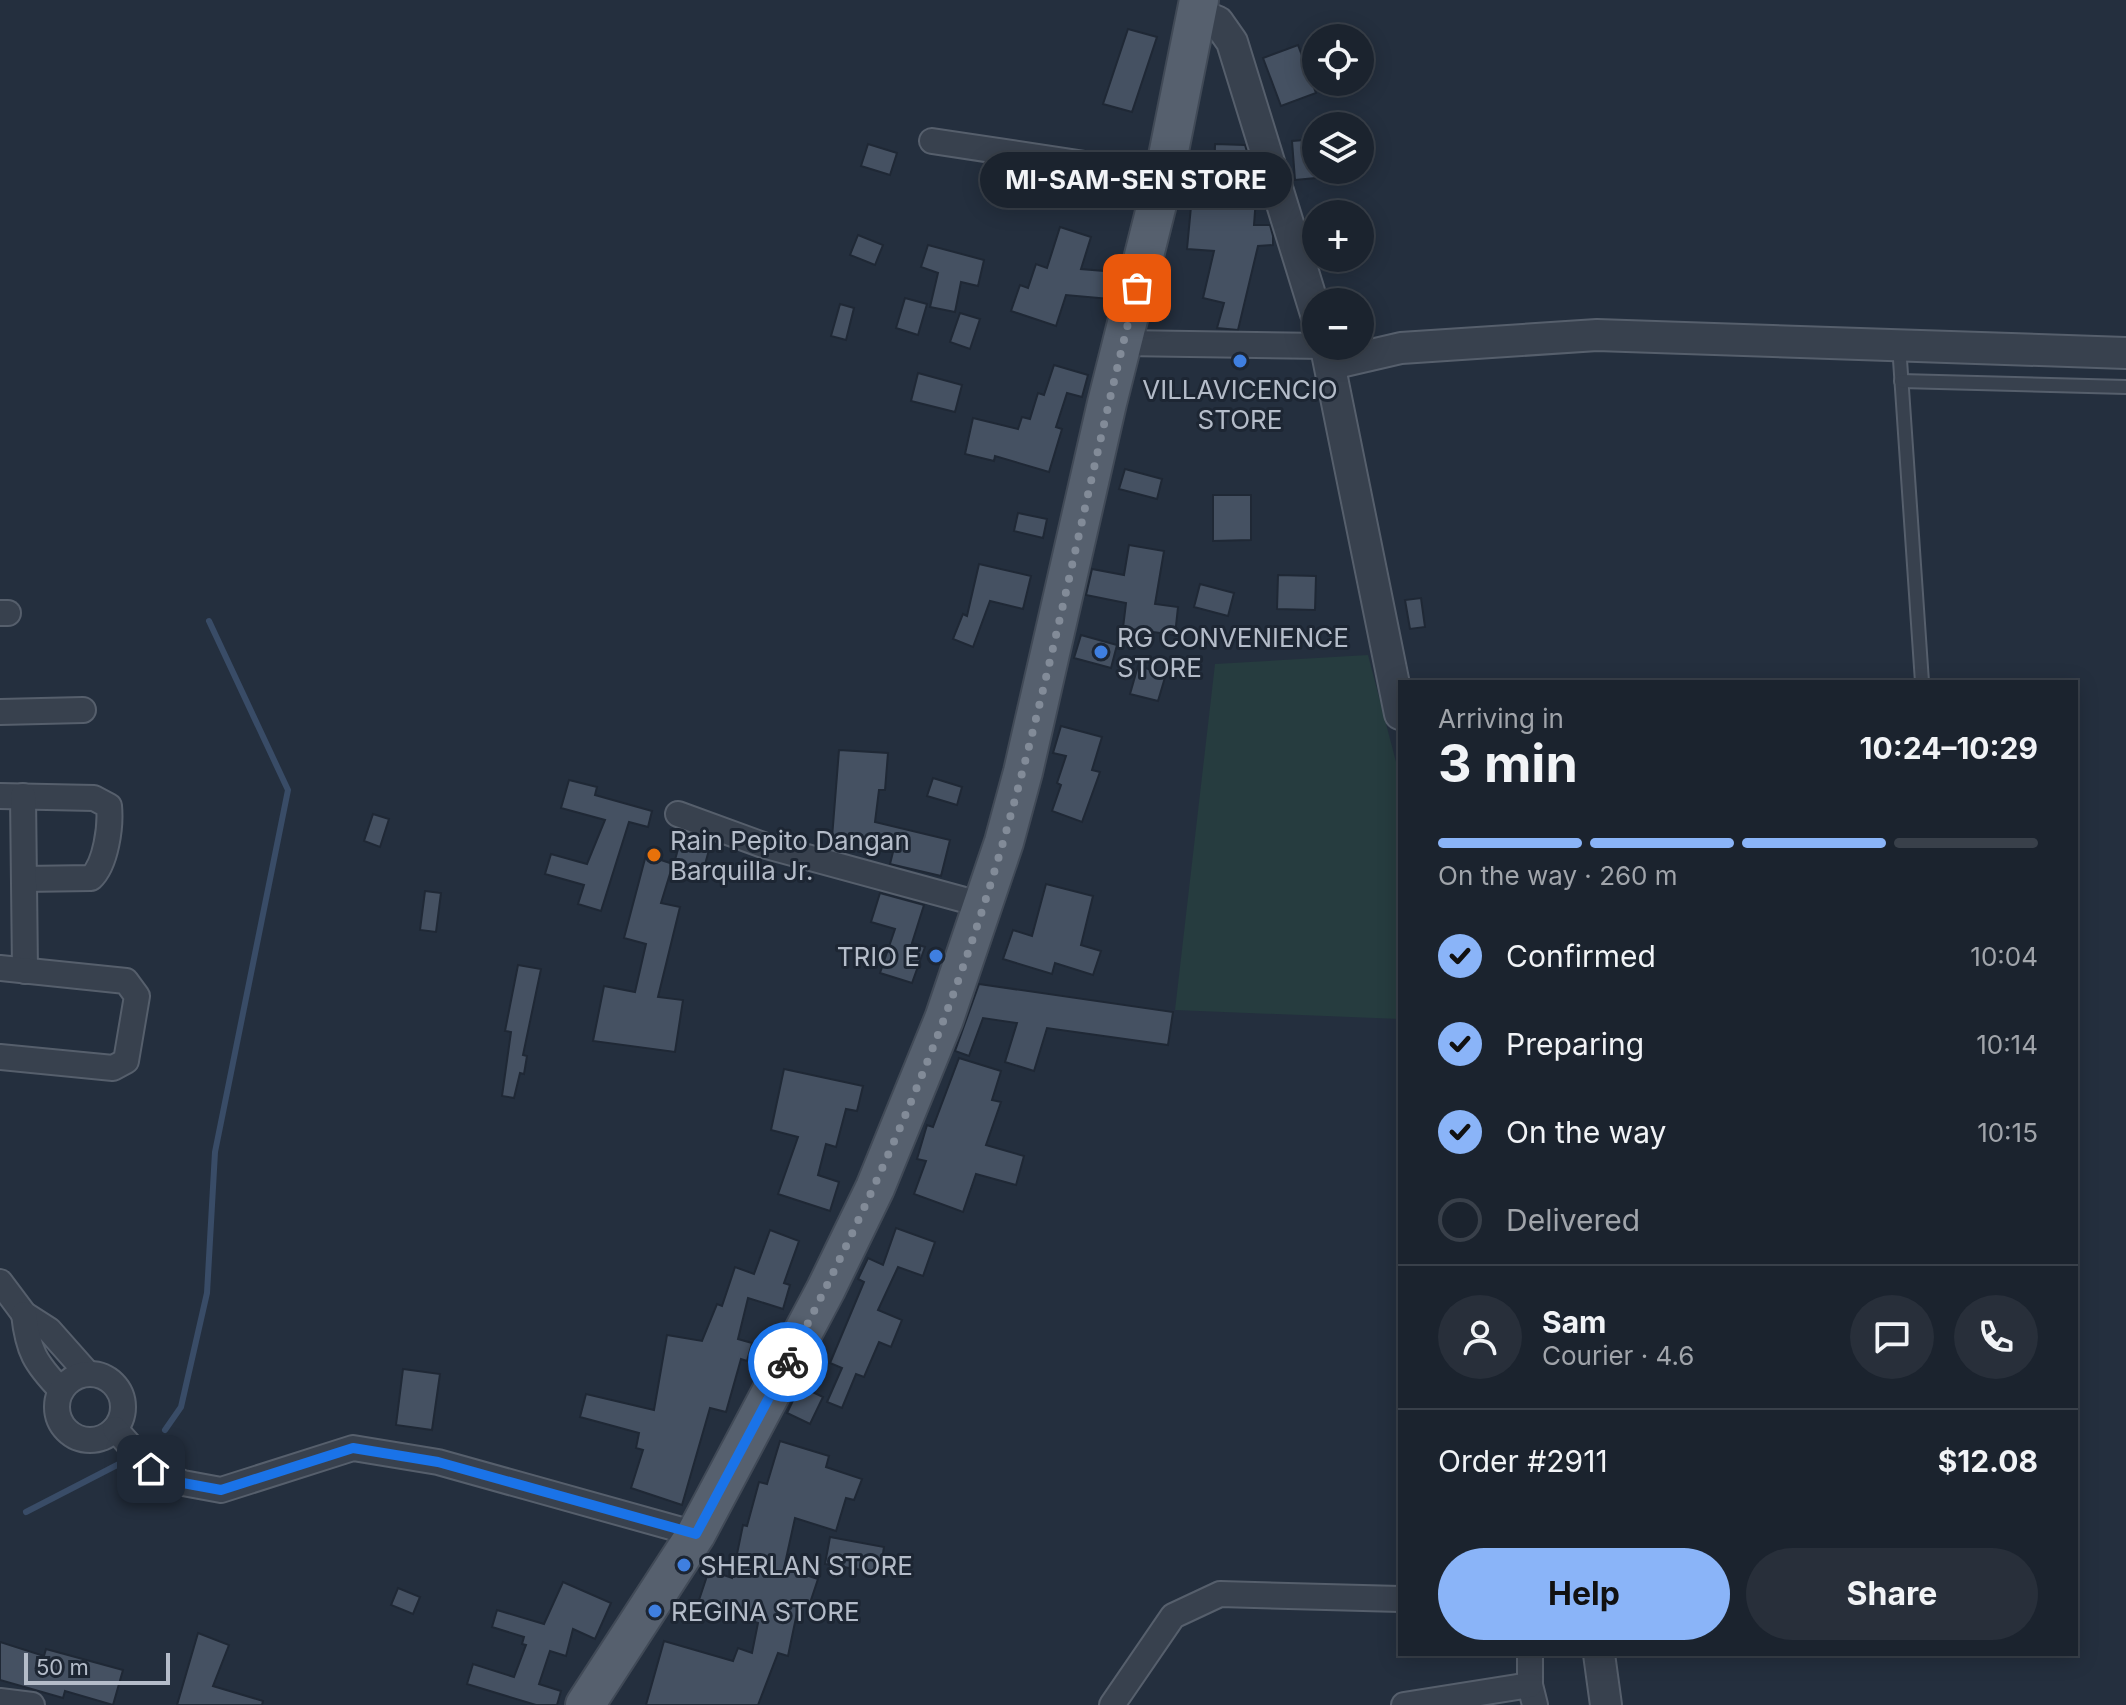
<!DOCTYPE html>
<html lang="en">
<head>
<meta charset="utf-8">
<style>
	body { margin:0; font-family:Inter,sans-serif; background:#282f3a; color:#f1f3f6; height:100vh; display:flex; flex-direction:column; font-size:30px; white-space:nowrap }
	* { box-sizing:border-box; margin:0 }
	p { font-size:26px; color:#a0a4aa }
	.icon { flex:none; width:44px; height:44px; fill:none; stroke:currentColor; stroke-width:2; stroke-linecap:round; stroke-linejoin:round }
	.map { position:relative; flex:1; overflow:hidden }
	.side { position:absolute; left:1398px; top:680px; width:680px; height:976px; display:flex; flex-direction:column; background:#1b232e; border-radius:0px; box-shadow:0 4px 20px #0003,0 0 0 2px #39404a }
	.side>* { flex:none }
	.buttons { position:absolute; left:1302px; top:24px; display:grid; gap:16px }
	.buttons a { display:grid; place-items:center; width:72px; height:72px; border-radius:50%; background:#1b232e; box-shadow:0 4px 20px #0003,0 0 0 2px #39404a; font-size:40px }
	.scale { position:absolute; left:24px; bottom:20px; width:146px; box-sizing:border-box; padding-left:8px; border:4px solid #b4bcc9; border-top:0; font-size:22px; line-height:28px; white-space:nowrap; color:#b4bcc9; -webkit-text-stroke:6px #1d2633; paint-order:stroke }
	.pin { position:absolute; display:grid; place-items:center; width:68px; height:68px; color:#fff; margin:-34px; border-radius:16px; box-shadow:0 4px 12px #0006 }
	.courier { position:absolute; display:grid; place-items:center; width:80px; height:80px; margin:-40px; border:6px solid #1a73e8; border-radius:50%; background:#fff; color:#222; box-shadow:0 2px 10px #0007 }
	.bubble { position:absolute; height:56px; border-radius:28px; background:#1b232e; box-shadow:0 4px 20px #0003,0 0 0 2px #39404a; font-size:26px; font-weight:700; line-height:56px; text-align:center }
	.headline em { font-style:normal; font-weight:700 }
	.headline div { display:flex; flex-direction:column-reverse }
	.headline { display:flex; align-items:center; justify-content:space-between; height:136px; padding:0 40px }
	h1 { font-size:52px; font-weight:700; line-height:60px }
	.bar { display:grid; grid-template-columns:repeat(4,1fr); gap:12px 8px; align-content:center; height:96px; padding:0 40px }
	.bar i { height:10px; border-radius:6px; background:#39404a }
	.bar .selected { background:#8ab4f8 }
	.bar p { grid-column:span 4 }
	.line { display:flex; align-items:center; gap:20px; padding:0 40px; border-top:2px solid #39404a }
	.line div { flex:1 }
	.round { display:grid; place-items:center; flex:none; width:84px; height:84px; border-radius:42px; background:#282f3a }
	ol { padding:0 40px; list-style:none }
	li { display:flex; align-items:center; gap:24px; height:88px }
	li p { margin-inline-start:auto }
	li .icon { padding:8px; border-radius:50%; background:#8ab4f8; color:#111; stroke-width:4 }
	li:last-child { color:#a0a4aa }
	li i { width:44px; height:44px; border:4px solid #39404a; border-radius:50% }
	.button { display:flex; gap:16px; margin-top:auto; padding:16px 40px }
	.button a { flex:1; height:92px; border-radius:48px; background:#8ab4f8; color:#111; font-size:32px; font-weight:700; line-height:92px; text-align:center }
	.button a+a { background:#282f3a; color:#f1f3f6 }
	.map>svg:first-child { display:block }
</style>
</head>
<body>
<div class="map">
<svg width="2126" height="1705" viewBox="0 0 2126 1705">
	<rect width="100%" height="100%" fill="#242f3e"/>
	<path fill="#263c3f" d="M1368,655L1400,777V1019L1175,1010L1215,664Z"/>
	<g fill="none" stroke-linecap="round" stroke-linejoin="round">
		<g stroke="#394c67" stroke-width="6">
			<path d="M165,1430L181,1407L207,1293L215,1152L288,790L209,621"/>
			<path d="M26,1512L119,1464"/>
		</g>
	</g>
	<g fill="#455162" stroke="#1f2835" stroke-width="2">
		<path d="M1128,29L1157,37L1132,112L1103,104Z"/>
		<path d="M1298,45L1316,93L1281,106L1263,58Z"/>
		<path d="M1316,139V178L1295,180L1292,141Z"/>
		<path d="M868,144L897,153L890,175L861,166Z"/>
		<path d="M1215,144L1245,145L1257,184L1254,225H1270L1273,236V245L1258,246L1238,330L1217,328L1224,303L1203,298L1214,251L1187,249L1192,196L1214,198Z"/>
		<path d="M1085,179L1123,185L1116,209L1079,199Z"/>
		<path d="M1060,227L1091,237L1081,269L1117,272L1110,299L1066,295L1056,326L1011,311L1020,285L1028,288L1036,264L1047,268Z"/>
		<path d="M858,235L883,245L875,265L850,255Z"/>
		<path d="M928,245L984,260L978,286L961,282L955,312L930,307L938,273L921,267Z"/>
		<path d="M905,298L927,304L918,335L896,328Z"/>
		<path d="M840,304L854,308L846,340L831,336Z"/>
		<path d="M960,313L980,319L970,349L950,342Z"/>
		<path d="M1054,365L1088,375L1082,397L1067,393L1056,427L1062,429L1049,472L995,456L994,461L965,454L973,418L1018,429L1022,417L1030,419L1038,393L1044,395Z"/>
		<path d="M918,373L962,385L955,412L911,401Z"/>
		<path d="M1125,469L1162,479L1157,499L1119,489Z"/>
		<path d="M1213,495H1251V540L1213,541Z"/>
		<path d="M1018,513L1047,519L1043,538L1014,531Z"/>
		<path d="M1129,545L1164,551L1155,604L1178,607L1175,635L1123,628L1126,603L1086,595L1092,569L1124,575Z"/>
		<path d="M979,564L1031,576L1023,609L990,601L973,647L953,639L963,614L967,616Z"/>
		<path d="M1278,575L1316,576L1315,610L1277,609Z"/>
		<path d="M1200,584L1234,593L1228,616L1194,607Z"/>
		<path d="M1421,598L1425,627L1410,629L1405,600Z"/>
		<path d="M1081,635L1117,645L1111,668L1074,658Z"/>
		<path d="M1138,666L1166,674L1158,701L1130,694Z"/>
		<path d="M1061,726L1102,737L1092,770L1100,772L1082,822L1052,811L1061,785L1057,783L1066,756L1053,753Z"/>
		<path d="M839,750L888,753L885,790H879L875,822L950,840L941,876L890,864L895,844L832,838Z"/>
		<path d="M933,778L962,787L957,805L927,796Z"/>
		<path d="M569,780L597,787L595,795L652,811L648,827L629,822L601,911L578,904L584,885L545,874L551,854L587,864L605,820L561,808Z"/>
		<path d="M373,814L389,819L380,847L364,841Z"/>
		<path d="M682,835L711,843L700,882L671,874Z"/>
		<path d="M646,855L673,864L661,903L680,907L658,997L683,1000L675,1052L593,1041L604,986L635,992L646,944L624,938Z"/>
		<path d="M1046,884L1093,896L1081,945L1101,951L1093,975L1055,963L1052,974L1003,959L1013,930L1032,936Z"/>
		<path d="M425,891L441,893L436,932L420,930Z"/>
		<path d="M880,893L924,905L912,943L925,947L912,983L880,973L895,929L871,922Z"/>
		<path d="M518,965L541,969L523,1055L527,1056L524,1074L520,1073L514,1098L502,1096L511,1032L505,1031Z"/>
		<path d="M979,984L1173,1012L1168,1045L1047,1028L1034,1071L1005,1062L1017,1023L983,1018L969,1056L955,1051Z"/>
		<path d="M959,1058L1001,1071L992,1100L1001,1102L986,1145L1024,1156L1016,1185L976,1174L963,1212L914,1194L926,1161L917,1159L927,1125L933,1127Z"/>
		<path d="M784,1069L863,1086L857,1111L846,1109L836,1147L826,1144L818,1175L839,1182L830,1211L778,1194L798,1137L771,1130Z"/>
		<path d="M896,1228L935,1242L923,1276L898,1267L878,1310L902,1320L891,1347L879,1342L864,1377L856,1374L842,1408L827,1402L842,1368L830,1363L864,1282L858,1279L868,1258L883,1265Z"/>
		<path d="M770,1230L799,1241L784,1283L790,1285L783,1309L748,1298L738,1339L752,1343L747,1361L741,1359L726,1412L710,1408L682,1505L631,1488L643,1450L636,1448L639,1433L580,1417L586,1394L654,1410L667,1335L702,1341L717,1304L722,1306L735,1267L754,1274Z"/>
		<path d="M403,1369L440,1374L432,1430L396,1425Z"/>
		<path d="M800,1386L823,1397L810,1424L787,1413Z"/>
		<path d="M780,1441L829,1456L826,1467L862,1479L854,1500L846,1498L836,1531L795,1518L784,1568L818,1579L809,1606L799,1603L788,1656L778,1653L758,1705H646L664,1641L733,1661L738,1648L752,1653L758,1623L698,1603L709,1570L732,1578L743,1525L747,1526L759,1482L767,1484Z"/>
		<path d="M830,1537L884,1547L880,1573L825,1564Z"/>
		<path d="M563,1582L611,1603L595,1639L573,1629L566,1656L550,1651L539,1684L561,1691L557,1705H536L467,1684L473,1664L514,1677L526,1645L522,1644L524,1637L492,1627L497,1610L544,1624Z"/>
		<path d="M398,1588L420,1597L413,1614L391,1605Z"/>
		<path d="M198,1633L229,1645L213,1686L263,1701L262,1705H177Z"/>
		<path d="M0,1642L44,1656L46,1649L123,1670L113,1705L65,1691L63,1698L0,1680Z"/>
	</g>
	<g fill="none" stroke-linecap="round" stroke-linejoin="round">
		<g stroke="#565f6c" stroke-width="16">
			<g id="service">
				<path d="M1899,345L1922,682"/>
				<path d="M1901,381L2126,387"/>
			</g>
		</g>
		<g stroke="#565f6c" stroke-width="28">
			<g id="minor">
				<path d="M932,141L1164,176"/>
				<path d="M1123,343L1325,346"/>
				<path d="M0,613H8"/>
				<path d="M0,712L83,710"/>
				<path d="M0,796L94,798L109,806C111,826 106,864 91,878L24,879"/>
				<path d="M23,796L25,971"/>
				<path d="M678,814L763,845L983,905"/>
				<path d="M0,968L126,981L137,996L126,1061L113,1068L0,1057"/>
				<path d="M0,1282L24,1314L49,1330L88,1374"/>
				<path d="M24,1314C28,1351 35,1363 61,1390"/>
				<circle cx="90" cy="1407" r="33"/>
				<path d="M115,1429L151,1469L183,1483L221,1490L353,1448L438,1462L696,1534"/>
				<path d="M1530,1654V1685L1535,1705"/>
				<path d="M0,1701L32,1705"/>
				<path d="M1112,1705L1173,1616L1220,1594L1400,1599"/>
				<path d="M1404,1705L1530,1685"/>
			</g>
		</g>
		<g stroke="#565f6c" stroke-width="34">
			<g id="tertiary">
				<path d="M1196,13L1218,22L1232,42L1316,314"/>
				<path d="M1326,348L1400,714"/>
				<path d="M1332,364L1401,348L1597,335L2126,353"/>
				<path d="M1599,1654L1606,1705"/>
			</g>
		</g>
		<g stroke="#414a57" stroke-width="42">
			<path id="primary" d="M585,1705L696,1534L826,1289L875,1188L944,1019L1004,842L1023,772L1107,403L1164,176L1199,0"/>
		</g>
		<use href="#service" stroke="#38414e" stroke-width="12"/>
		<use href="#minor" stroke="#38414e" stroke-width="24"/>
		<use href="#tertiary" stroke="#38414e" stroke-width="30"/>
		<use href="#primary" stroke="#56606e" stroke-width="38"/>
	</g>
	<g fill="none" stroke-linecap="round" stroke-linejoin="round">
		<path stroke="#828b98" stroke-width="8" stroke-dasharray="0 14.4" d="M788,1362C875,1195 952,1021 1004,839C1056,657 1090,471 1137,288"/>
		<path stroke="#1a73e8" stroke-width="10" d="M151,1469L183,1483L221,1490L353,1448L438,1462L696,1534L788,1362"/>
	</g>
	<g fill="#3f7fe0" stroke="#1d2633" stroke-width="3">
		<circle cx="1240" cy="361" r="8"/>
		<circle cx="1101" cy="652" r="8"/>
		<circle cx="936" cy="956" r="8"/>
		<circle cx="684" cy="1565" r="8"/>
		<circle cx="655" cy="1611" r="8"/>
	</g>
	<circle fill="#e8710a" stroke="#1d2633" stroke-width="3" cx="654" cy="855" r="8"/>
	<g text-anchor="middle" dominant-baseline="central" stroke-width="6" stroke-linejoin="round" paint-order="stroke">
		<g font-size="26" fill="#b4bcc9" stroke="#1d2633" text-anchor="start">
			<text x="1240" y="389" text-anchor="middle">VILLAVICENCIO<tspan x="1240" dy="30">STORE</tspan></text>
			<text x="1117" y="637">RG CONVENIENCE<tspan x="1117" dy="30">STORE</tspan></text>
			<text x="670" y="840">Rain Pepito Dangan<tspan x="670" dy="30">Barquilla Jr.</tspan></text>
			<text x="920" y="956" text-anchor="end">TRIO E</text>
			<text x="700" y="1565">SHERLAN STORE</text>
			<text x="671" y="1611">REGINA STORE</text>
		</g>
	</g>
</svg>
<div class="buttons">
<a><svg class="icon" aria-label="locate" viewBox="0 0 24 24"><circle cx="12" cy="12" r="6"/><path d="M12 2v4M12 18v4M2 12h4M18 12h4"/></svg></a>
<a><svg class="icon" aria-label="layers" viewBox="0 0 24 24"><path d="M12 4l9 5-9 5-9-5zM3 14l9 5 9-5"/></svg></a>
<a>+</a>
<a>−</a>
</div>
<div class="scale">50 m</div>
<div class="pin" style="left:1137px;top:288px;background:#ea580c"><svg class="icon" aria-label="bag" viewBox="0 0 24 24"><path d="M5 8h14l-1 12H6zM9 8a3 3 0 0 1 6 0"/></svg></div>
<div class="pin" style="left:151px;top:1469px;background:#1f2937"><svg class="icon" aria-label="home" viewBox="0 0 24 24"><path d="M3 11l9-7 9 7M6 9v11h12V9"/></svg></div>
<div class="courier" style="left:788px;top:1362px"><svg class="icon" aria-label="bike" viewBox="0 0 24 24"><circle cx="6" cy="16" r="4"/><circle cx="18" cy="16" r="4"/><path d="M6 16l4-8h5l3 8M10 8l3 8H6M13 5h3"/></svg></div>
<div class="bubble" style="left:980px;top:152px;width:312px">MI-SAM-SEN STORE</div>
<section class="side">
<div class="headline"><div><h1>3 min</h1><p>Arriving in</p></div><em>10:24–10:29</em></div>
<div class="bar"><i class="selected"></i><i class="selected"></i><i class="selected"></i><i></i><p>On the way · 260 m</p></div>
<ol>
<li><svg class="icon" aria-label="check" viewBox="0 0 24 24"><path d="M5 12l5 5 9-10"/></svg>Confirmed<p>10:04</p></li>
<li><svg class="icon" aria-label="check" viewBox="0 0 24 24"><path d="M5 12l5 5 9-10"/></svg>Preparing<p>10:14</p></li>
<li><svg class="icon" aria-label="check" viewBox="0 0 24 24"><path d="M5 12l5 5 9-10"/></svg>On the way<p>10:15</p></li>
<li><i></i>Delivered</li>
</ol>
<div class="line" style="height:144px"><a class="round"><svg class="icon" aria-label="person" viewBox="0 0 24 24"><circle cx="12" cy="8" r="4"/><path d="M4 21q1-7 8-7t8 7"/></svg></a><div><b>Sam</b><p>Courier · 4.6</p></div><a class="round"><svg class="icon" aria-label="chat" viewBox="0 0 24 24"><path d="M4 5h16v11H9l-5 4z"/></svg></a><a class="round"><svg class="icon" aria-label="phone" viewBox="0 0 24 24"><path d="M5 4h4l2 5-3 2q2 4 5 5l2-3 5 2v4C11 20 4 13 5 4z"/></svg></a></div>
<div class="line" style="height:104px"><div>Order #2911</div><b>$12.08</b></div>
<div class="button"><a>Help</a><a>Share</a></div>
</section>
</div>
</body>
</html>
